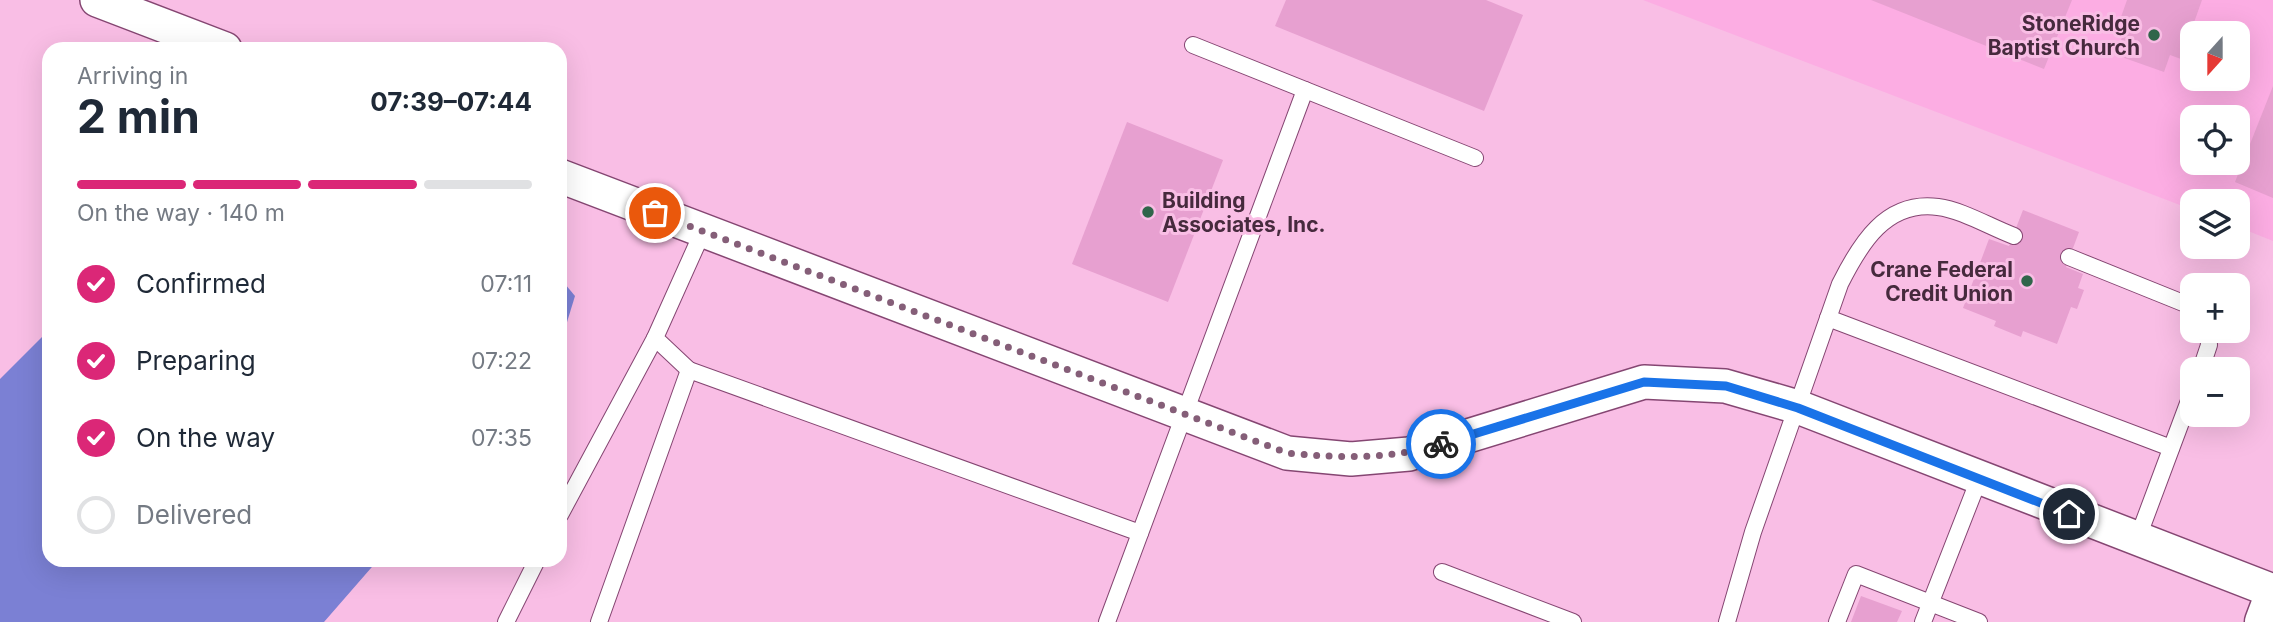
<!DOCTYPE html>
<html lang="en">
<head>
<meta charset="utf-8">
<style>
	body { margin:0; font-family:Inter,sans-serif; background:#f2f2f3; color:#1f2937; height:100vh; display:flex; flex-direction:column; font-size:26px; white-space:nowrap }
	* { box-sizing:border-box; margin:0 }
	p { font-size:23px; color:#747a83 }
	.icon { flex:none; width:38px; height:38px; fill:none; stroke:currentColor; stroke-width:2; stroke-linecap:round; stroke-linejoin:round }
	.map { position:relative; flex:1; overflow:hidden }
	.side { position:absolute; left:42px; top:42px; width:525px; height:525px; display:flex; flex-direction:column; background:#fff; border-radius:21px; box-shadow:0 7px 28px #0002 }
	.side>* { flex:none }
	.needle { width:46px; rotate:201deg }
	.buttons { position:absolute; left:2180px; top:21px; display:grid; gap:14px }
	.buttons a { display:grid; place-items:center; width:70px; height:70px; border-radius:14px; background:#fff; box-shadow:0 7px 28px #0002; font-size:35px }
	.pin { position:absolute; display:grid; place-items:center; width:60px; height:60px; color:#fff; margin:-30px; border:4px solid #fff; border-radius:50%; box-shadow:0 2px 7px #0007 }
	.courier { position:absolute; display:grid; place-items:center; width:70px; height:70px; margin:-35px; border:5px solid #1a73e8; border-radius:50%; background:#fff; color:#222; box-shadow:0 2px 9px #0007 }
	.summary em { font-style:normal; font-weight:700 }
	.summary div { display:flex; flex-direction:column-reverse }
	.summary { display:flex; align-items:center; justify-content:space-between; height:119px; padding:0 35px }
	h1 { font-size:46px; font-weight:700; line-height:52px }
	.bar { display:grid; grid-template-columns:repeat(4,1fr); gap:10px 7px; align-content:center; height:84px; padding:0 35px }
	.bar i { height:9px; border-radius:5px; background:#e0e1e3 }
	.bar .selected { background:#db2777 }
	.bar p { grid-column:span 4 }
	ol { padding:0 35px; list-style:none }
	li { display:flex; align-items:center; gap:21px; height:77px }
	li p { margin-inline-start:auto }
	li .icon { padding:7px; border-radius:50%; background:#db2777; color:#fff; stroke-width:4 }
	li:last-child { color:#747a83 }
	li i { width:38px; height:38px; border:4px solid #e0e1e3; border-radius:50% }
	.map>svg:first-child { display:block }
</style>
</head>
<body>
<div class="map">
<svg width="2273" height="622" viewBox="0 0 2273 622">
	<rect width="100%" height="100%" fill="#f9bee5"/>
	<path fill="#fcade3" fill-rule="evenodd" d="M1643,0H2273V241L2238,227V201H2193V210ZM2193,33H2238V79H2193ZM2193,117H2238V163H2193Z"/>
	<g fill="#7b80d4">
		<path d="M560,278L575,296L560,345Z"/>
		<path d="M49,330V560H378L324,622H0V379Z"/>
	</g>
	<g fill="#e7a0d0">
		<path d="M1286,0H1486L1523,15L1484,111L1275,26Z"/>
		<path d="M1871,0H2072L2044,69Z"/>
		<path d="M2127,0H2202L2181,59L2170,55L2164,72L2116,55L2122,37L2115,34Z"/>
		<path d="M2273,86V198L2235,182Z"/>
		<path d="M1127,122L1223,160L1168,302L1072,264Z"/>
		<path d="M2023,210L2079,232L2066,267L2083,274L2078,288L2084,290L2077,309L2071,307L2057,344L2023,331L2021,337L1994,326L1996,321L1963,308L1989,239L2009,246Z"/>
		<path d="M1861,596L1902,611L1897,622H1851Z"/>
	</g>
	<g fill="none" stroke-linecap="round" stroke-linejoin="round">
		<g stroke="#854672" stroke-width="18">
			<g id="lane">
				<path d="M1193,45L1475,158"/>
				<path d="M2069,257L2193,307"/>
				<path d="M1828,318L2171,448"/>
				<path d="M2201,369L2209,345L2208,331"/>
				<path d="M689,370L655,338L703,231"/>
				<path d="M560,515L655,338"/>
				<path d="M2137,540L2193,390"/>
				<path d="M1442,572L1573,622"/>
				<path d="M506,622L537,560"/>
				<path d="M599,622L689,370L1140,533"/>
				<path d="M1107,622L1305,90"/>
				<path d="M1727,622L1753,532L1840,284C1860,244 1886,200 1938,207C1962,210 1990,227 2014,236"/>
				<path d="M1837,622L1856,574L1979,622"/>
				<path d="M1923,622L1979,479"/>
			</g>
		</g>
		<g stroke="#854672" stroke-width="36">
			<g id="street">
				<path d="M97,0L225,49"/>
				<path d="M560,176L1287,453L1351,459L1409,454L1644,382L1725,386L1798,407L2273,591"/>
			</g>
		</g>
		<g stroke="#854672" stroke-width="41">
			<path id="secondary" d="M2264,622L2273,598"/>
		</g>
		<use href="#lane" stroke="#fff" stroke-width="16"/>
		<use href="#street" stroke="#fff" stroke-width="33"/>
		<use href="#secondary" stroke="#fff" stroke-width="38"/>
	</g>
	<g fill="none" stroke-linecap="round" stroke-linejoin="round">
		<path stroke="#855e78" stroke-width="7" stroke-dasharray="0 12.6" d="M655,213L1287,453C1341,458 1388,460 1441,444"/>
		<path stroke="#1a73e8" stroke-width="9" d="M1441,444L1644,382L1726,386L1798,408L2069,514"/>
	</g>
	<g fill="#30654a" stroke="#f9bee5" stroke-width="2.5">
		<circle cx="2154" cy="35" r="7"/>
		<circle cx="1148" cy="212" r="7"/>
		<circle cx="2027" cy="281" r="7"/>
	</g>
	<g text-anchor="middle" dominant-baseline="central" stroke-width="6" stroke-linejoin="round" paint-order="stroke">
		<g font-size="21" font-weight="bold" fill="#462a3d" stroke="#f9bee5" text-anchor="end">
			<text x="2140" y="23">StoneRidge<tspan x="2140" dy="24">Baptist Church</tspan></text>
			<text x="1162" y="200" text-anchor="start">Building<tspan x="1162" dy="24">Associates, Inc.</tspan></text>
			<text x="2013" y="269">Crane Federal<tspan x="2013" dy="24">Credit Union</tspan></text>
		</g>
	</g>
</svg>
<div class="buttons">
<a><svg class="needle" viewBox="-14 -14 28 28"><path d="M0-13l5 13h-10z" fill="#e53935"/><path d="M0 13l5-13h-10z" fill="#747a83"/></svg></a>
<a><svg class="icon" aria-label="locate" viewBox="0 0 24 24"><circle cx="12" cy="12" r="6"/><path d="M12 2v4M12 18v4M2 12h4M18 12h4"/></svg></a>
<a><svg class="icon" aria-label="layers" viewBox="0 0 24 24"><path d="M12 4l9 5-9 5-9-5zM3 14l9 5 9-5"/></svg></a>
<a>+</a>
<a>−</a>
</div>
<div class="pin" style="left:655px;top:213px;background:#ea580c"><svg class="icon" aria-label="bag" viewBox="0 0 24 24"><path d="M5 8h14l-1 12H6zM9 8a3 3 0 0 1 6 0"/></svg></div>
<div class="pin" style="left:2069px;top:514px;background:#1f2937"><svg class="icon" aria-label="home" viewBox="0 0 24 24"><path d="M3 11l9-7 9 7M6 9v11h12V9"/></svg></div>
<div class="courier" style="left:1441px;top:444px"><svg class="icon" aria-label="bike" viewBox="0 0 24 24"><circle cx="6" cy="16" r="4"/><circle cx="18" cy="16" r="4"/><path d="M6 16l4-8h5l3 8M10 8l3 8H6M13 5h3"/></svg></div>
<section class="side">
<div class="summary"><div><h1>2 min</h1><p>Arriving in</p></div><em>07:39–07:44</em></div>
<div class="bar"><i class="selected"></i><i class="selected"></i><i class="selected"></i><i></i><p>On the way · 140 m</p></div>
<ol>
<li><svg class="icon" aria-label="check" viewBox="0 0 24 24"><path d="M5 12l5 5 9-10"/></svg>Confirmed<p>07:11</p></li>
<li><svg class="icon" aria-label="check" viewBox="0 0 24 24"><path d="M5 12l5 5 9-10"/></svg>Preparing<p>07:22</p></li>
<li><svg class="icon" aria-label="check" viewBox="0 0 24 24"><path d="M5 12l5 5 9-10"/></svg>On the way<p>07:35</p></li>
<li><i></i>Delivered</li>
</ol>
</section>
</div>
</body>
</html>
